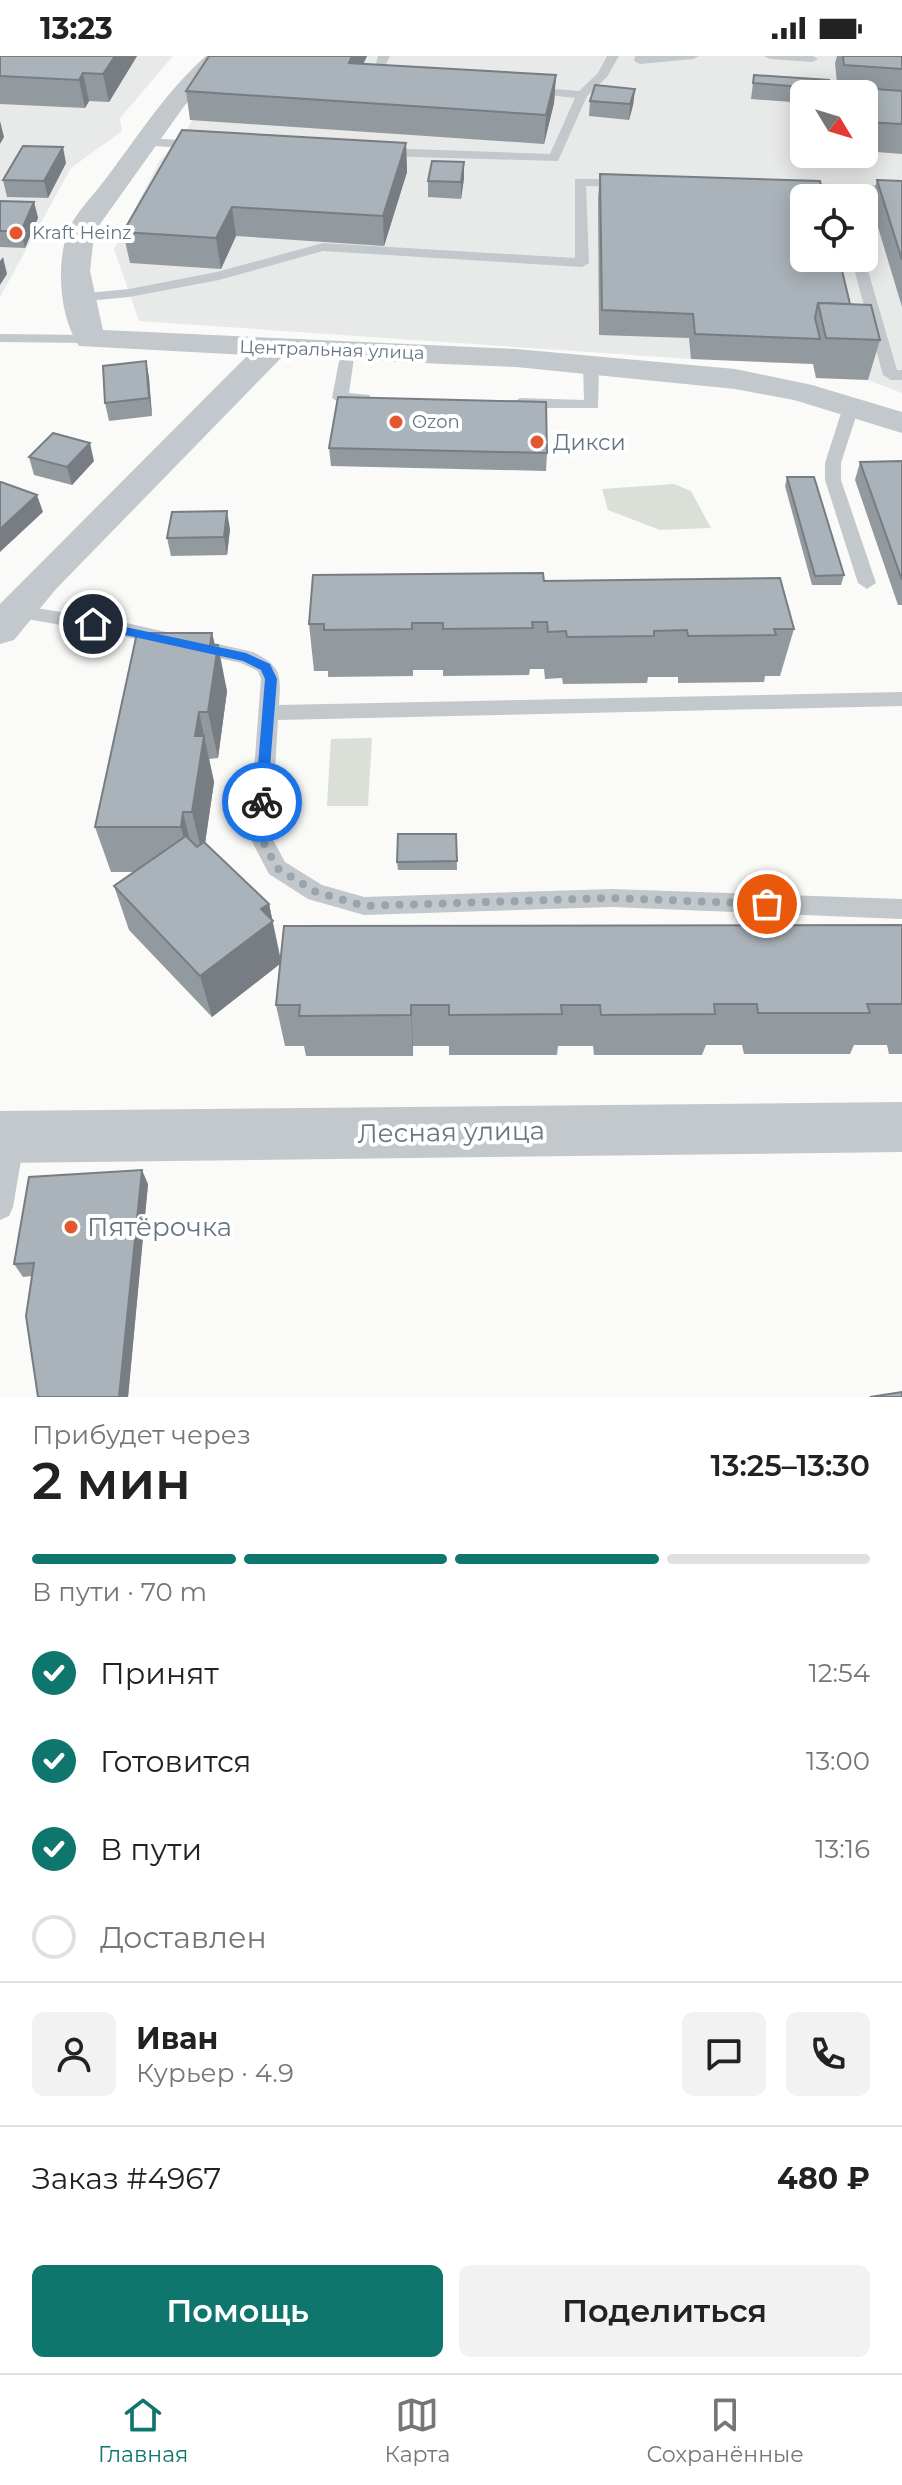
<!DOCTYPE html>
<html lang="ru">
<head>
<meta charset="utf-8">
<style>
	body { margin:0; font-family:Montserrat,sans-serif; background:#f2f2f2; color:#222; height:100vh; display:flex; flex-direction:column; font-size:30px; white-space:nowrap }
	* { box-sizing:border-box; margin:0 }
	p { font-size:26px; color:#767676 }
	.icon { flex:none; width:44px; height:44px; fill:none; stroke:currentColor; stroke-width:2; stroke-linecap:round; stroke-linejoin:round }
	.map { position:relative; height:1341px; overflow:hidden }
	.side { display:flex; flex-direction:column; background:#fff; flex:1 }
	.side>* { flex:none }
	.needle { width:52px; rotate:128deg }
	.fabs { position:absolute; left:790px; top:24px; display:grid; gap:16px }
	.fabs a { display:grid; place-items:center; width:88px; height:88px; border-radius:12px; background:#fff; box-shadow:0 4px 20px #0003; font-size:40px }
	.pin { position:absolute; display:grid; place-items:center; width:68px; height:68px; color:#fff; margin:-34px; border:4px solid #fff; border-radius:50%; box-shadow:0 2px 8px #0007 }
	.courier { position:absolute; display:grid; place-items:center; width:80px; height:80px; margin:-40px; border:6px solid #1a73e8; border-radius:50%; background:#fff; color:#222; box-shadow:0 2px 10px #0007 }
	.head em { font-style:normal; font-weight:600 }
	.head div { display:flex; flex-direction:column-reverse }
	.head { display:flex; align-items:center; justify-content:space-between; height:136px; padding:0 32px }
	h1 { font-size:52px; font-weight:600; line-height:60px }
	.bar { display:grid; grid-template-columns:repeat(4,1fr); gap:12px 8px; align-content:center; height:96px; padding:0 32px }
	.bar i { height:10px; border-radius:6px; background:#e0e0e0 }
	.bar .on { background:#0f766e }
	.bar p { grid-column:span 4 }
	.line { display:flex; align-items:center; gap:20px; padding:0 32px; border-top:2px solid #e0e0e0 }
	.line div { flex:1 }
	.round { display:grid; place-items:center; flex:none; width:84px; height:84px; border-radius:12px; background:#f2f2f2 }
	ol { padding:0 32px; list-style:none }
	li { display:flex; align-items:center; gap:24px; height:88px }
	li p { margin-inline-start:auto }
	li .icon { padding:8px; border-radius:50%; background:#0f766e; color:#fff; stroke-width:4 }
	li:last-child { color:#767676 }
	li i { width:44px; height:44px; border:4px solid #e0e0e0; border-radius:50% }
	.action { display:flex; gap:16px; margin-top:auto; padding:16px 32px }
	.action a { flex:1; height:92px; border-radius:12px; background:#0f766e; color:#fff; font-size:32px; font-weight:600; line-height:92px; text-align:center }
	.action a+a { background:#f2f2f2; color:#222 }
	.status { display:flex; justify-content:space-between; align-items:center; height:56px; padding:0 40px; background:#fff; direction:ltr }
	.status svg { height:22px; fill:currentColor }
	.menu { display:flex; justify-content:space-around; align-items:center; height:112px; border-top:2px solid #e0e0e0; background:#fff; font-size:22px; color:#767676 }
	.menu a { display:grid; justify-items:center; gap:4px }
	.menu .on { color:#0f766e }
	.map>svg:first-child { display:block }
</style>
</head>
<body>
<div class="status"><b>13:23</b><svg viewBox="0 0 49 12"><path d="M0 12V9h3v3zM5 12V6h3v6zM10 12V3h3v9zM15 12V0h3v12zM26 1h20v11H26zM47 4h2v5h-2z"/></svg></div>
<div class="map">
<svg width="902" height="1341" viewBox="0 0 902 1341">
	<rect width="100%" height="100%" fill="#fafaf8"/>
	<g fill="#e8e9e9" fill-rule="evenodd">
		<path d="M0,0H173L120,62L122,75L71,112L0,241Z"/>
		<path d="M242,0H902V337L868,324L816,322L813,308L691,303L139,265L114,193L160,104L183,80L215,25ZM804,38H864V98H804ZM804,142H864V202H804Z"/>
	</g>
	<g fill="#dadfd7">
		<path d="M674,428L691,435L711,472L660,474L608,454L602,433Z"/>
		<path d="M372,682L368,750H327L331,683Z"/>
	</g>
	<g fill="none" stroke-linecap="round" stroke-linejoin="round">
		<g fill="#c3c8cc" fill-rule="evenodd">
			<path d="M378,0H390L384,12L399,21V25H391L374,15Z"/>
			<path d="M607,0H619L607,21L587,40L558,105L382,100L376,96L382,92L550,98L575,42L531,37L525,34L531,31L579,35L598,17Z"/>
			<path d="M635,0H699L693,3L640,8L634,5Z"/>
			<path d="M764,0H813L818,3L812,6L770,3Z"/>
			<path d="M145,82L198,85L204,89L198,93L141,89L139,86Z"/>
			<path d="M575,123H626L632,127L626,131L586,130L589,207L582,211L323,195L219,224L129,241L77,246L70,242L77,238L129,233L217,216L323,187L575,202Z"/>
			<path d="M794,127L902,130V138L846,136L847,142H835L833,136L789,134V128Z"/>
			<path d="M864,201L897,314H902V324H891L883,319L851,202Z"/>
			<path d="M0,278L90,279L97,283L90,287L0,286Z"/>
			<path d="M348,291L355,295L349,337L370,339V345L340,347L332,342L341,295Z"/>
			<path d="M591,304L599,309L598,352H520L512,347L520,342L584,344L583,309Z"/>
			<path d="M851,346L859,351L841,407V424L876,527L867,533L858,527L825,424V407L843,351Z"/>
			<path d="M17,549L118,565L253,596C282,611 281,618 279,649L902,636V650L278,664L271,780L285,806L322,829L364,841L612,833L902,843V863L612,851L364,859L308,843L269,818L249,780L261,623L258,615L241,607L118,579L10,560L8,555Z"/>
			<path d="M12,1069L21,1072L25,1081L13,1151L9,1160L0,1164V1079L3,1072Z"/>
		</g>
		<g fill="#c3c8cc" fill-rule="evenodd">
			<path d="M206,0H232L185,49L100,168L93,188L90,215L103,274L516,293L735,313L812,329L902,356V377L794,344L735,333L516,311L282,301L56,533L14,584L0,588V548L248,299L79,290C59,260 56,208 68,175C76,156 92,141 104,125C137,82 165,36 206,0Z"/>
			<path d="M902,1046V1096L0,1107V1055Z"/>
		</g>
	</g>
	<g fill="#929a9f">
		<path d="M0,0H137L109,46L89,45L85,52L0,48Z"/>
		<path d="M209,0H367L363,8L556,19L554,47L544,88L190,64L186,35Z"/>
		<path d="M837,0H902V98L864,95V38L838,37L835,7Z"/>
		<path d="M754,19L829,33L828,38H804V47L751,43Z"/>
		<path d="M635,33L633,49L629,64L589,60L590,45Z"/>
		<path d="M406,87L407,116L384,190L236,180L221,213L130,207L123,176Z"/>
		<path d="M464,106V122L461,143L428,141V125Z"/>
		<path d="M66,107L48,142L7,141L3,124Z"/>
		<path d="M600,118L850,248L880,284L868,324L816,322L813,308L691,303L689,282L599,279L598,142Z"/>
		<path d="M877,124L902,125V251L871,148Z"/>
		<path d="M0,145L34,146L38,162L25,192L0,191Z"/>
		<path d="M146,305L149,322L152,360L109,365L105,347Z"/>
		<path d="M329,392L547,397L546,415L331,410Z"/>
		<path d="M29,401L94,405L72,429L34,419Z"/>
		<path d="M902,405V549H898L855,424L860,406Z"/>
		<path d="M787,421L844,519L841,529H812L785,430Z"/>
		<path d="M230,473L227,499L171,500L167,482Z"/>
		<path d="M544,525L794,573L780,620H765L764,626L678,627V621H648L647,627L563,628L562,622L545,623L544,613H530L529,619L443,620V614H413V620L328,621V615H314L309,568Z"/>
		<path d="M212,577L227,635L218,702L209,703L214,726L205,787L269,848L281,904L902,869V998H889L887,989H854L850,998H744L742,989H706L702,999H594L593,990H558L557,999H449V990H413V1000H306L304,990H285L276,949L280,908L212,961L129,874L114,830L135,816H111L95,771Z"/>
		<path d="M456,778L457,814H398L397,806Z"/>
		<path d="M148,1128L128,1341H38L32,1220L23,1221L14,1208Z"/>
	</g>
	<g fill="#777d82">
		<path d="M115,0H137L109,46L103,18Z"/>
		<path d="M352,0H367L350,35L349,7Z"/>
		<path d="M83,17L89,45L85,52L79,24Z"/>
		<path d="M556,19L554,47L544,88L546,59Z"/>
		<path d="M635,33L633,49L629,64L630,48Z"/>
		<path d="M0,65L4,81L0,88Z"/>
		<path d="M406,87L407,116L384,190L383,160Z"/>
		<path d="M63,91L66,107L48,142L44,125Z"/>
		<path d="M464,106V122L461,143V126Z"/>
		<path d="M34,146L38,162L25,192L21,175Z"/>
		<path d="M232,151L236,180L221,213L216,182Z"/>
		<path d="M3,201L7,218L0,229V205Z"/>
		<path d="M146,305L149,322L152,360L149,342Z"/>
		<path d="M90,387L94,405L72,429L67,411Z"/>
		<path d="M37,439L43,456L0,496V473Z"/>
		<path d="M227,455L230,473L227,499L224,481Z"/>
		<path d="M212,577L217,600L218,589L227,635L218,702L208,656L210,589Z"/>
		<path d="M199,656L214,726L203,801L192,756L195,680Z"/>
		<path d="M183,756L194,801L192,816L181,771Z"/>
		<path d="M269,848L281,907L212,961L200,920L261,853Z"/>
		<path d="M411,949L413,990V1000L411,959Z"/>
		<path d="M142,1114L148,1128L128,1341H119Z"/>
	</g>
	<g fill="#aab3b9" stroke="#777d82" stroke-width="2">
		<path d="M0,0H115L103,18L83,17L79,24L0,20Z"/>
		<path d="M209,0H352L349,7L556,19L546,59L186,35Z"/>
		<path d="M843,0H902V13L844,9Z"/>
		<path d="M754,19L829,24V33L753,27Z"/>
		<path d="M595,29L635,33L630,48L590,45Z"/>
		<path d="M847,31L902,35V68L864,66V38H847Z"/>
		<path d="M182,74L406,87L383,160L232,151L216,182L123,176Z"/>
		<path d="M23,90L63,91L44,125L3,124Z"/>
		<path d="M432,105L464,106L461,126L428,125Z"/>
		<path d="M600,118L820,125L824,142H804V202H839L850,248L818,247L815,262L820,283L695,278L693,258L602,254Z"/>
		<path d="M877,124L902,125V204Z"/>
		<path d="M0,145L34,146L21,175H0Z"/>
		<path d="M818,247L871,249L880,284L826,282Z"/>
		<path d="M146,305L149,342L105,347L103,310Z"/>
		<path d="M338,341L546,346L547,397L329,392Z"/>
		<path d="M53,377L90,387L67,411L29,401Z"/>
		<path d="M902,405V524L860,406Z"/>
		<path d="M787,421H814L844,519L815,520Z"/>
		<path d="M1,426L37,439L0,473V427Z"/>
		<path d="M227,455L224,481L167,482L172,456Z"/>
		<path d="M543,517L544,525L780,522L794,573H774L776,579L688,580L687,574L654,575V580L567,581L566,575L548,576L547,566H532L533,572L443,573V567H412V573L324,574V568H309L313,519Z"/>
		<path d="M137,577H212L210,589H218L208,656H199L195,680H204L192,756H183L181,771H95Z"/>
		<path d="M398,778H456L457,805L397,806Z"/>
		<path d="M186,780L197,791L204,786L269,848L261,853L273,865L200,920L114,830Z"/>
		<path d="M902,869V948H867L870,957H758L757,948H714L715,958L601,959L600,949H561L562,958L449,959V949H411V959L299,960L300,949H276L284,870Z"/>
		<path d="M142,1114L119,1341H38L26,1260L34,1207L14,1208L29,1121Z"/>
		<path d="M902,1336V1341H870Z"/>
	</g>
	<path fill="#1a73e8" d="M93,564L246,597L270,608L277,623L267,749L262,751L255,746L265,623L261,614L243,605L89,571L87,568Z"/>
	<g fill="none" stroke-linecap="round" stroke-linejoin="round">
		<path stroke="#99a4ac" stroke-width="8" stroke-dasharray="0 14.4" d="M262,746L260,780L277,812L316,836L364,850L612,842L767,848"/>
	</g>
	<g fill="#e4572e" stroke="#fff" stroke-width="3">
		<circle cx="16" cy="177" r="8"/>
		<circle cx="396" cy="366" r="8"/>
		<circle cx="537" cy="386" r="8"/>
		<circle cx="71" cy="1171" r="8"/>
	</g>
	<g text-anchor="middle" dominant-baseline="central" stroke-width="8" stroke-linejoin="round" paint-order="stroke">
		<g font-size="18" fill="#657683" stroke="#fff" text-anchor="start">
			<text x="32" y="177">Kraft Heinz</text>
			<text x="412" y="366">Ozon</text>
		</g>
		<g font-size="18" fill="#657683" stroke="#fff">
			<text transform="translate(332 294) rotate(2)">Центральная улица</text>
		</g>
		<g font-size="22" fill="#657683" stroke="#fff" text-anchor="start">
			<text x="553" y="386">Дикси</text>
		</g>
		<g font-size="26" fill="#657683" stroke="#fff">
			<text transform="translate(451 1076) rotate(-1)">Лесная улица</text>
		</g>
		<g font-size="26" fill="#657683" stroke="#fff" text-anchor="start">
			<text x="87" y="1171">Пятёрочка</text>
		</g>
	</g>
</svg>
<div class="fabs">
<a><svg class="needle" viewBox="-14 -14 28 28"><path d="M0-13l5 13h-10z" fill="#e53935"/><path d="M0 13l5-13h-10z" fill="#767676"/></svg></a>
<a><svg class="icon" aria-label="locate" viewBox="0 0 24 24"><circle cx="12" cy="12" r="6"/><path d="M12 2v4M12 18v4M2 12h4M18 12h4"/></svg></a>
</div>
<div class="pin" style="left:767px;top:848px;background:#ea580c"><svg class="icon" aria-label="bag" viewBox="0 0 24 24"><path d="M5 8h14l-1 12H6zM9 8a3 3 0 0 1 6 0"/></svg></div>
<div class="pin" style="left:93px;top:568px;background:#1f2937"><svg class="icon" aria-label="home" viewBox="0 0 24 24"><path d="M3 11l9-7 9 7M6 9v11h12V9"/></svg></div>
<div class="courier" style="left:262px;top:746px"><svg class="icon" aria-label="bike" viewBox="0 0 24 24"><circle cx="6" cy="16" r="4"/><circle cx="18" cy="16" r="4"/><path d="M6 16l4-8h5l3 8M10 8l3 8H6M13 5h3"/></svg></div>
</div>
<section class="side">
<div class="head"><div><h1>2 мин</h1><p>Прибудет через</p></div><em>13:25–13:30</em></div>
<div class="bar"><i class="on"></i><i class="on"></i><i class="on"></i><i></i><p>В пути · 70 m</p></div>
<ol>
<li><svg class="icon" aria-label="check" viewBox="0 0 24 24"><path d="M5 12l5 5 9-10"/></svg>Принят<p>12:54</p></li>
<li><svg class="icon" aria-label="check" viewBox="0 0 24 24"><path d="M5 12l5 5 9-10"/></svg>Готовится<p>13:00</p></li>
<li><svg class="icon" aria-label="check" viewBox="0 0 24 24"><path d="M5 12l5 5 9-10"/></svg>В пути<p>13:16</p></li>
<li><i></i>Доставлен</li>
</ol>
<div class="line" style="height:144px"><a class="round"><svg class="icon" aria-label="person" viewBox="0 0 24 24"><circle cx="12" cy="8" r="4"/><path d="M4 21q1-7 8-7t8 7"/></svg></a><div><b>Иван</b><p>Курьер · 4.9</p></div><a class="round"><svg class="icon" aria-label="chat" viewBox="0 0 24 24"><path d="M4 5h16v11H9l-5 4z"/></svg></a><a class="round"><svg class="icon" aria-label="phone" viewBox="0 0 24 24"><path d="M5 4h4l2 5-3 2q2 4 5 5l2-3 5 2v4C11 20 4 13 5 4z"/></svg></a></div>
<div class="line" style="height:104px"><div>Заказ #4967</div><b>480 ₽</b></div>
<div class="action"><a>Помощь</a><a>Поделиться</a></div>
</section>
<nav class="menu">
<a class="on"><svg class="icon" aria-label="home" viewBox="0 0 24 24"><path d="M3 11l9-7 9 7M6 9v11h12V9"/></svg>Главная</a>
<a><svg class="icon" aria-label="map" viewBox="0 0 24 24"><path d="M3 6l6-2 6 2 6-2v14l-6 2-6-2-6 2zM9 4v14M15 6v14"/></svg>Карта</a>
<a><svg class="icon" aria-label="saved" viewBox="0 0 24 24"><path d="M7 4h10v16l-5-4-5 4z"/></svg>Сохранённые</a>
</nav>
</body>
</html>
